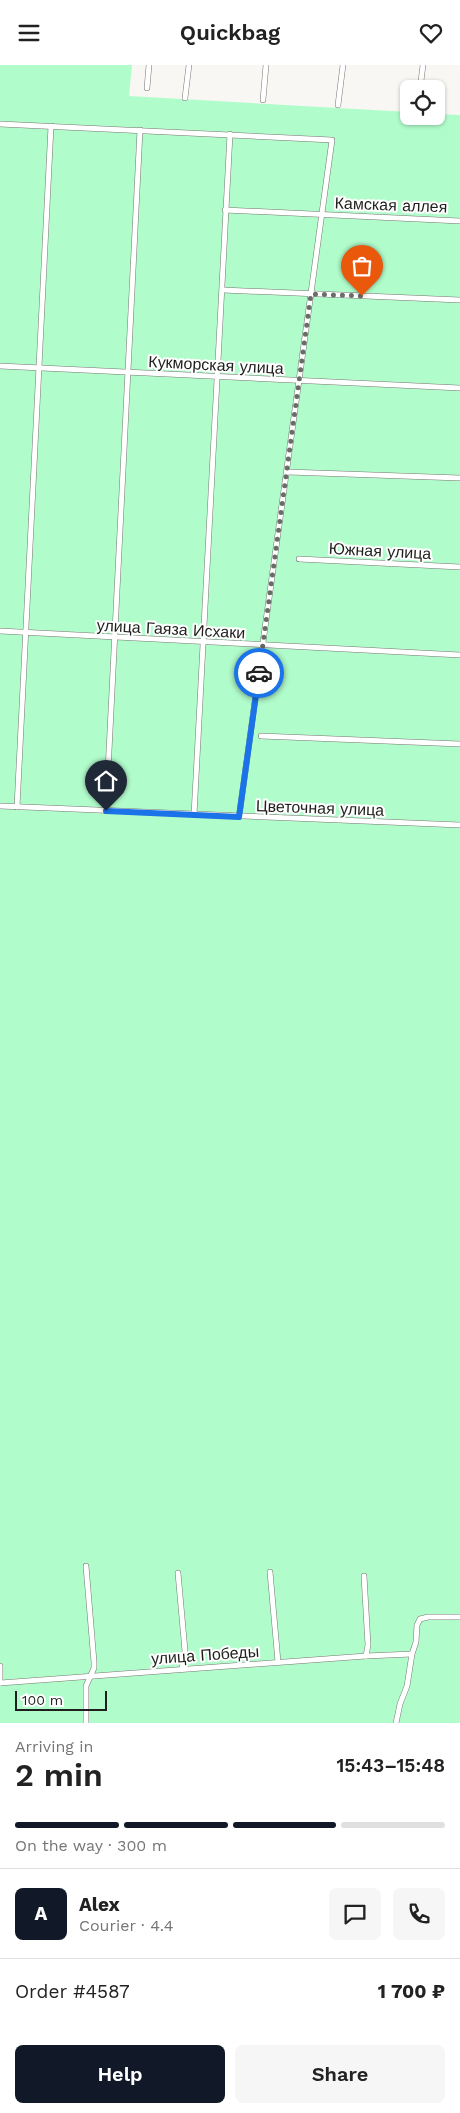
<!DOCTYPE html>
<html lang="en">
<head>
<meta charset="utf-8">
<style>
	body { margin:0; font-family:"Work Sans",sans-serif; background:#f6f6f6; color:#222; height:100vh; display:flex; flex-direction:column; font-size:19px; white-space:nowrap }
	* { box-sizing:border-box; margin:0 }
	p { font-size:16px; color:#767676 }
	.icon { flex:none; width:28px; height:28px; fill:none; stroke:currentColor; stroke-width:2; stroke-linecap:round; stroke-linejoin:round }
	.map { position:relative; height:1658px; overflow:hidden }
	.sheet { display:flex; flex-direction:column; background:#fff; flex:1 }
	.sheet>* { flex:none }
	.buttons { position:absolute; left:400px; top:15px; display:grid; gap:10px }
	.buttons a { display:grid; place-items:center; width:45px; height:45px; border-radius:8px; background:#fff; box-shadow:0 1px 4px #0004; font-size:25px }
	.scale { position:absolute; left:15px; bottom:12px; width:92px; box-sizing:border-box; padding-left:5px; border:2px solid #1f1f1d; border-top:0; font-size:14px; line-height:18px; white-space:nowrap; color:#1f1f1d; -webkit-text-stroke:4px #fff; paint-order:stroke }
	.pin { position:absolute; display:grid; place-items:center; width:42px; height:42px; color:#fff; margin:-51px -21px; border-radius:50% 50% 50% 0; rotate:-45deg; box-shadow:0 0 5px #0007 }
	.pin .icon { rotate:45deg }
	.courier { position:absolute; display:grid; place-items:center; width:50px; height:50px; margin:-25px; border:4px solid #1a73e8; border-radius:50%; background:#fff; color:#222; box-shadow:0 1px 6px #0007 }
	.overview em { font-style:normal; font-weight:600 }
	.overview div { display:flex; flex-direction:column-reverse }
	.overview { display:flex; align-items:center; justify-content:space-between; height:85px; padding:0 15px }
	h1 { font-size:32px; font-weight:600; line-height:38px }
	.bar { display:grid; grid-template-columns:repeat(4,1fr); gap:8px 5px; align-content:center; height:60px; padding:0 15px }
	.bar i { height:6px; border-radius:4px; background:#e0e0e0 }
	.bar .selected { background:#111827 }
	.bar p { grid-column:span 4 }
	.line { display:flex; align-items:center; gap:12px; padding:0 15px; border-top:1px solid #e0e0e0 }
	.line div { flex:1 }
	.round { display:grid; place-items:center; flex:none; width:52px; height:52px; border-radius:8px; background:#f6f6f6 }
	.action { display:flex; gap:10px; margin-top:auto; padding:10px 15px }
	.action a { flex:1; height:58px; border-radius:8px; background:#111827; color:#fff; font-size:20px; font-weight:600; line-height:58px; text-align:center }
	.action a+a { background:#f6f6f6; color:#222 }
	header { display:flex; justify-content:space-between; align-items:center; height:65px; padding:0 15px; background:#fff; font-size:22px; font-weight:600 }
	.map>svg:first-child { display:block }
</style>
</head>
<body>
<header><svg class="icon" aria-label="menu" viewBox="0 0 24 24"><path d="M4 6h16M4 12h16M4 18h16"/></svg>Quickbag<svg class="icon" aria-label="heart" viewBox="0 0 24 24"><path d="M12 20l-8-8c-3-5 5-10 8-4 3-6 11-1 8 4z"/></svg></header>
<div class="map">
<svg width="460" height="1658" viewBox="0 0 460 1658">
	<rect width="100%" height="100%" fill="#f9f7f4"/>
	<path fill="#b1fccb" d="M0,0H132L129,31L409,47V51H436V49L460,50V1658H0Z"/>
	<g fill="none" stroke-linecap="round" stroke-linejoin="round">
		<g stroke="#777572" stroke-width="6">
			<g id="minor">
				<path d="M147,23L149,0"/>
				<path d="M420,24L423,0"/>
				<path d="M185,33L189,0"/>
				<path d="M263,35L266,0"/>
				<path d="M338,40L343,0"/>
				<path d="M0,59L332,75L239,752"/>
				<path d="M225,145L460,156"/>
				<path d="M223,225L460,235"/>
				<path d="M0,301L460,323"/>
				<path d="M288,407L460,413"/>
				<path d="M299,494L460,502"/>
				<path d="M0,566L460,590"/>
				<path d="M261,671L460,679"/>
				<path d="M0,741L460,760"/>
				<path d="M17,742L51,61"/>
				<path d="M106,746L140,65"/>
				<path d="M194,750L230,69"/>
				<path d="M270,1507L278,1597"/>
				<path d="M178,1508L185,1586L182,1604"/>
				<path d="M364,1511L368,1580L366,1591"/>
				<path d="M0,1601V1618"/>
				<path d="M0,1618L366,1591L412,1589"/>
				<path d="M86,1658V1621L94,1603V1597L86,1501"/>
				<path d="M396,1658L400,1639L407,1621L412,1589L416,1577L417,1560L420,1554L428,1552H460"/>
			</g>
		</g>
		<use href="#minor" stroke="#fff" stroke-width="5"/>
	</g>
	<g fill="none" stroke-linecap="round" stroke-linejoin="round">
		<path stroke="#6b6b68" stroke-width="5" stroke-dasharray="0 9" d="M259,608L311,229L362,231"/>
		<path stroke="#1a73e8" stroke-width="6" d="M106,746L239,752L259,608"/>
	</g>
	<g text-anchor="middle" dominant-baseline="central" stroke-width="4" stroke-linejoin="round" paint-order="stroke">
		<g font-size="16" fill="#1f1f1d" stroke="#fff">
			<text transform="translate(391 140) rotate(2)">Камская аллея</text>
			<text transform="translate(216 300) rotate(3)">Кукморская улица</text>
			<text transform="translate(380 486) rotate(3)">Южная улица</text>
			<text transform="translate(171 564) rotate(3)">улица Гаяза Исхаки</text>
			<text transform="translate(320 743) rotate(2)">Цветочная улица</text>
			<text transform="translate(205 1590) rotate(-4)">улица Победы</text>
		</g>
	</g>
</svg>
<div class="buttons">
<a><svg class="icon" aria-label="locate" viewBox="0 0 24 24"><circle cx="12" cy="12" r="6"/><path d="M12 2v4M12 18v4M2 12h4M18 12h4"/></svg></a>
</div>
<div class="scale">100 m</div>
<div class="pin" style="left:362px;top:231px;background:#ea580c"><svg class="icon" aria-label="bag" viewBox="0 0 24 24"><path d="M5 8h14l-1 12H6zM9 8a3 3 0 0 1 6 0"/></svg></div>
<div class="pin" style="left:106px;top:746px;background:#1f2937"><svg class="icon" aria-label="home" viewBox="0 0 24 24"><path d="M3 11l9-7 9 7M6 9v11h12V9"/></svg></div>
<div class="courier" style="left:259px;top:608px"><svg class="icon" aria-label="car" viewBox="0 0 24 24"><path d="M5 17H2v-5l4-1 3-4h7l3 4 3 1v5h-3M9 17h6M6 11h13"/><circle cx="7" cy="17" r="2"/><circle cx="17" cy="17" r="2"/></svg></div>
</div>
<section class="sheet">
<div class="overview"><div><h1>2 min</h1><p>Arriving in</p></div><em>15:43–15:48</em></div>
<div class="bar"><i class="selected"></i><i class="selected"></i><i class="selected"></i><i></i><p>On the way · 300 m</p></div>
<div class="line" style="height:90px"><b class="round" style="background:#111827;color:#fff">A</b><div><b>Alex</b><p>Courier · 4.4</p></div><a class="round"><svg class="icon" aria-label="chat" viewBox="0 0 24 24"><path d="M4 5h16v11H9l-5 4z"/></svg></a><a class="round"><svg class="icon" aria-label="phone" viewBox="0 0 24 24"><path d="M5 4h4l2 5-3 2q2 4 5 5l2-3 5 2v4C11 20 4 13 5 4z"/></svg></a></div>
<div class="line" style="height:65px"><div>Order #4587</div><b>1 700 ₽</b></div>
<div class="action"><a>Help</a><a>Share</a></div>
</section>
</body>
</html>
